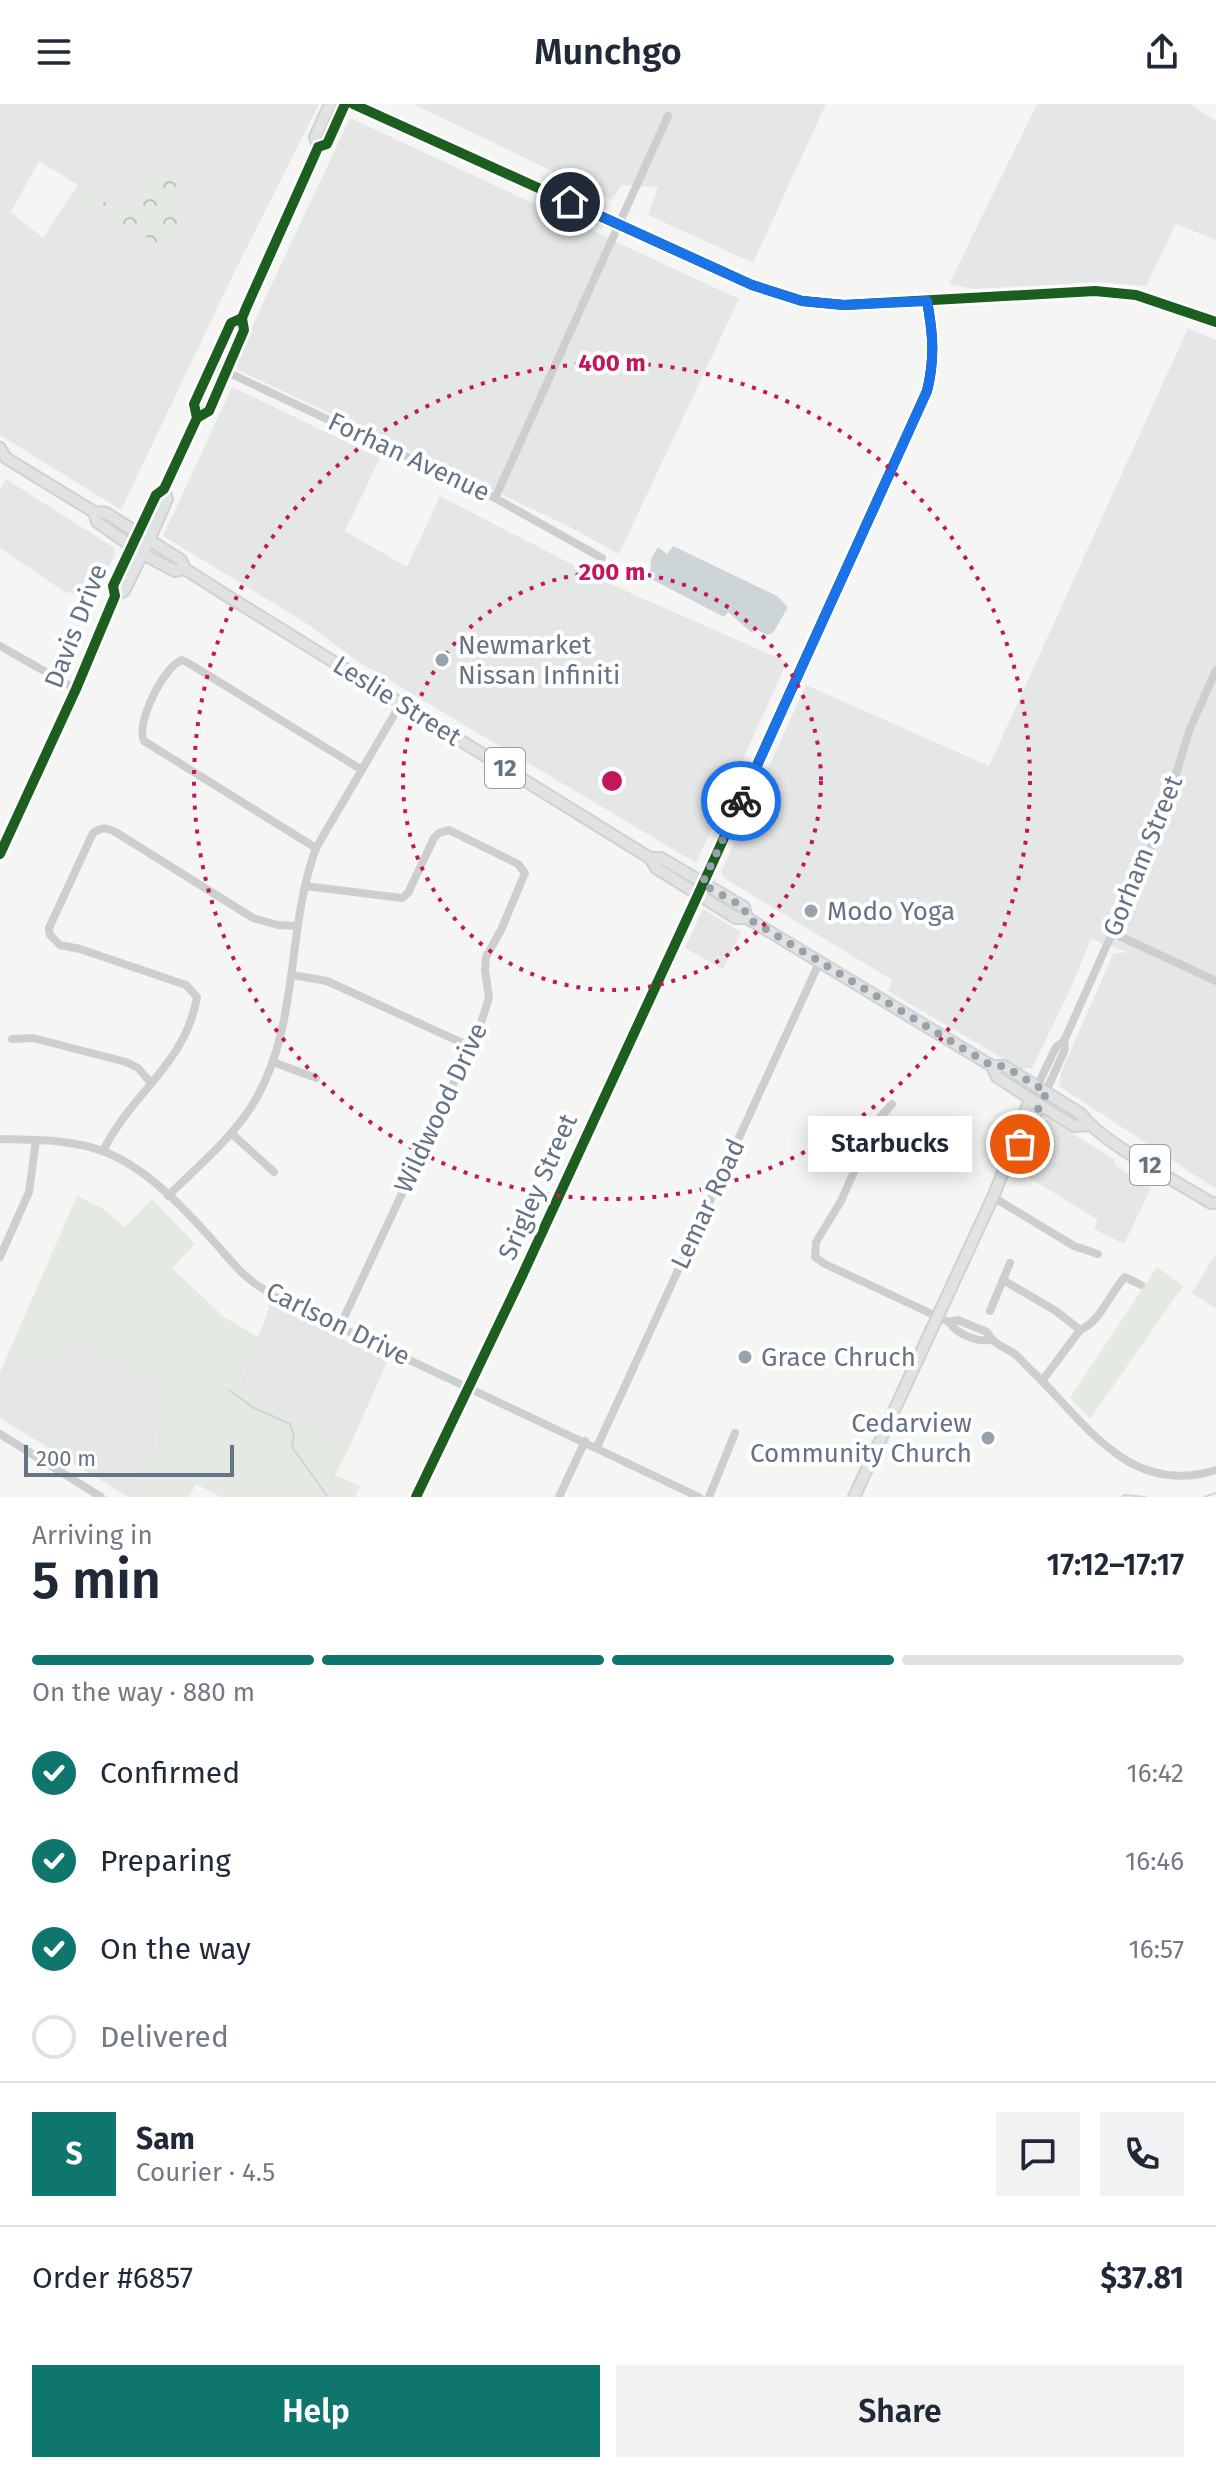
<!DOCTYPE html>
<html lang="en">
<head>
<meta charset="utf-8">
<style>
	body { margin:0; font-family:"Fira Sans",sans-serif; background:#f2f2f3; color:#1f2937; height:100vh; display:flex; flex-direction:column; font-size:30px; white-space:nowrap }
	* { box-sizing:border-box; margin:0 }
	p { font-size:26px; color:#747a83 }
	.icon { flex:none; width:44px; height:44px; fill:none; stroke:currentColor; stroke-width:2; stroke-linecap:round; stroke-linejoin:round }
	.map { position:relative; height:1393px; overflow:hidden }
	.drawer { display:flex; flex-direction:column; background:#fff; flex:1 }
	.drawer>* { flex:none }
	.scale { position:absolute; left:24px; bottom:20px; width:210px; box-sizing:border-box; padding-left:8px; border:4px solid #647485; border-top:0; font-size:22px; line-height:28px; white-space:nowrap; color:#647485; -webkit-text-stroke:6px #fff; paint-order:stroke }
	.pin { position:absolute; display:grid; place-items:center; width:68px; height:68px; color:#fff; margin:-34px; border:4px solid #fff; border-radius:50%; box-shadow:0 2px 8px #0007 }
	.courier { position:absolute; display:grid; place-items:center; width:80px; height:80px; margin:-40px; border:6px solid #1a73e8; border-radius:50%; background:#fff; color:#222; box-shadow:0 2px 10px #0007 }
	.bubble { position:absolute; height:56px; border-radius:0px; background:#fff; box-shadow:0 4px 20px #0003; font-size:26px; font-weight:600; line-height:56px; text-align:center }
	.summary em { font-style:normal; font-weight:600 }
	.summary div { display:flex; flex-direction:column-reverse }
	.summary { display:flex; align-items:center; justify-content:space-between; height:136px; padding:0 32px }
	h1 { font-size:52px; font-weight:600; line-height:60px }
	.bar { display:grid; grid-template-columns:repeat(4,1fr); gap:12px 8px; align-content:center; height:96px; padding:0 32px }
	.bar i { height:10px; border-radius:6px; background:#e0e1e3 }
	.bar .on { background:#0f766e }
	.bar p { grid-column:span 4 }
	.line { display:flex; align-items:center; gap:20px; padding:0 32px; border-top:2px solid #e0e1e3 }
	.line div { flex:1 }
	.round { display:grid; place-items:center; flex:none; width:84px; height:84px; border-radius:0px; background:#f2f2f3 }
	ol { padding:0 32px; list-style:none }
	li { display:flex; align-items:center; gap:24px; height:88px }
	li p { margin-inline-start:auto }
	li .icon { padding:8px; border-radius:50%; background:#0f766e; color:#fff; stroke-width:4 }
	li:last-child { color:#747a83 }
	li i { width:44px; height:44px; border:4px solid #e0e1e3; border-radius:50% }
	.button { display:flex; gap:16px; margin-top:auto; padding:16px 32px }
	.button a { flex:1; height:92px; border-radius:0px; background:#0f766e; color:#fff; font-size:32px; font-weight:600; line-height:92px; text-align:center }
	.button a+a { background:#f2f2f3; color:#1f2937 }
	header { display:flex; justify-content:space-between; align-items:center; height:104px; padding:0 32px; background:#fff; font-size:36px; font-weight:600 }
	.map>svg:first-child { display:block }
</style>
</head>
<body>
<header><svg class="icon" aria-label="menu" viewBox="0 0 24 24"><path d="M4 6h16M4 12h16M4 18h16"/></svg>Munchgo<svg class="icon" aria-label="share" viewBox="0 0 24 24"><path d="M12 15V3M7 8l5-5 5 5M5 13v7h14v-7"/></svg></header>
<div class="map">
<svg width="1216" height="1393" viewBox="0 0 1216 1393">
	<defs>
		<pattern id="forest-crowns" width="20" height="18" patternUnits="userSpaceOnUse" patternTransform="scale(2)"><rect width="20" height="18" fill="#e4e9e2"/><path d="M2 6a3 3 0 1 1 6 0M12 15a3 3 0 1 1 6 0" fill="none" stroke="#bcc1bd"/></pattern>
	</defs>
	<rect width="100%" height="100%" fill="#f5f6f4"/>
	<g fill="#e5e7e6" fill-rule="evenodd">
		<path d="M0,0H319L232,173L121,406L0,331ZM39,57L78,81L43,134L11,108Z"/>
		<path d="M413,0H826L753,159L648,111L658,83L621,81L612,96Z"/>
		<path d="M1037,0H1190L1216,17V136L1176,120L1146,182L1100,178L973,185L949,180Z"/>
		<path d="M350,14L739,195L619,450L566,421L238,266L236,261L261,203Z"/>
		<path d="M1188,224L1216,236V1085L1059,982L1061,969L1113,850L1127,848L1091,835L1069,888L1032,964L1021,965L888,887L892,876L724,774L721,768L806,581L989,662Z"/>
		<path d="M232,283L380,354L345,427L407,463L440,392L610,480L787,558L696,759L357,557L303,517L163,432Z"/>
		<path d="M6,375L113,443L115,449L92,500L70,488L66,489L0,444V385Z"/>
		<path d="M703,805L741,828L723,865L685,844Z"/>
		<path d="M1048,1015L1114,1055L1115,1061L1151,1084L1124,1140L1094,1125L1098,1116L1017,1066L1041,1018Z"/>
		<path d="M1216,1150V1205L1192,1189Z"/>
		<path d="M268,1200L375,1250L389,1253L350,1342L246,1291L240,1280L269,1205Z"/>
		<path d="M75,1230L159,1280L153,1305L157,1347L133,1393H128L0,1314V1268L11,1243L52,1266Z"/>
	</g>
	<g fill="#e4e9e2">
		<path d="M77,1092L102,1104L125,1123L152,1095L195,1140L172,1164L224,1213L258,1233L240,1280L246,1291L350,1342L335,1371L360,1382L355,1393H221L196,1380L189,1393H133L157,1347L153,1305L158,1280L75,1231L52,1266L11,1243Z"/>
		<path d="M1157,1163L1183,1182L1090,1315L1070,1294Z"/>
	</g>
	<path fill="url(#forest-crowns)" d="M153,68L177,80L164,103L186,116L170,146L76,95L81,85L130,111Z"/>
	<path fill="#cdd5d8" d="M673,442L777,492L788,503L773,529L767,531L756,525L752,529L728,508L724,513L653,476L655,473L654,468H650L651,455L658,443L667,450Z"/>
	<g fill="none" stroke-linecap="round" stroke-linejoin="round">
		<g stroke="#cdd5d8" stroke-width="2">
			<path d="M229,1286L254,1304L290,1320L294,1332L292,1343L328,1393"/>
			<path d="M1122,1393L1124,1391L1145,1393"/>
			<path d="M1204,1393L1216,1389"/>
		</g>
		<g stroke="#d0d2d2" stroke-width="14">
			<g id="major">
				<path d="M318,43L315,33L330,0"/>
				<path d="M197,314L209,307L244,226L242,214L247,202L316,48L318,43L327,40L345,0"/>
				<path d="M0,344L6,354L94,408L106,409L181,456L185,465L221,488L616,733L650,754H661L744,803L747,814"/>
				<path d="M94,408L97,418L143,450L175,467L185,465"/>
				<path d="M115,492L124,487L149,436L167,395L164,385"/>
				<path d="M0,750L76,585L115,492L113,482L156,391L164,385L197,314L194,300L231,219L242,214"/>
				<path d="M650,754L656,764L736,814H747L992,962H1004L1081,1010C1101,1038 1179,1079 1211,1099H1216"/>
				<path d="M992,962L997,973L1040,1001L1074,1022L1089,1021"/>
				<path d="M1012,1046L1020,1040L1040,1001"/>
				<path d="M854,1393L993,1093L1012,1046L1013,1032L1031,995"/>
			</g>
		</g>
		<g stroke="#cdcecf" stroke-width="8">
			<path d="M353,0L752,181L802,197L844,201L1095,187L1136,191L1216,218"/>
			<path d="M212,261L495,394L602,454"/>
			<path d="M495,394L668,12"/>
			<path d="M0,542L76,585"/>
			<path d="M316,744L144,637C135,620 164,562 182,556L190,560L362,666"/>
			<path d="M305,782L402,794L408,789L434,734L439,729L449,726L518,760L525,769L501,826L486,853L485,866L489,894L479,925L340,1222"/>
			<path d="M1113,829L1216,877"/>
			<path d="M292,871L327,877L469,942"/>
			<path d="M12,935L33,934L126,958L138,964L151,979"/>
			<path d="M273,958L316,974"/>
			<path d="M1031,995L1056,943L1064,937L1161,720L1189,627L1216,566"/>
			<path d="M892,1000L876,1018L841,1097L816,1138L815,1153L825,1160L949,1218C958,1231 976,1238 991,1236"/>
			<path d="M1040,1001L1065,945L1064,937"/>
			<path d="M231,1029L274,1068"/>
			<path d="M0,1035C34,1036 73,1035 105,1048C157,1068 203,1126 240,1167L254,1179L276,1193L699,1393"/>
			<path d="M103,1047C132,988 185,961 197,893L186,881L80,845L60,841L50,831L49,824L93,729C103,722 108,724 117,729L253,814L278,821L297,822"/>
			<path d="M168,1092C196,1064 229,1037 251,1003C301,925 285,828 316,744L401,599"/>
			<path d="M993,1093L1074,1142L1098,1150"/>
			<path d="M0,1153L29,1088L36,1036"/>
			<path d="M1003,1176L1056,1207L1080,1226"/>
			<path d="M990,1207L1010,1159"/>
			<path d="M949,1218L958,1216L987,1228C993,1240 1005,1243 1016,1251C1022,1256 1027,1263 1033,1268C1087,1320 1129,1393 1216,1366"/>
			<path d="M1042,1277L1080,1226C1102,1216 1109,1190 1125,1173L1141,1181"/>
			<path d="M0,1330L101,1393"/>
			<path d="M597,1343L820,857"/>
			<path d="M416,1393L521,1174L708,769L927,287C935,255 933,229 927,197"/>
			<path d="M559,1393L585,1337"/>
			<path d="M709,1393L735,1329"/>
		</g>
		<use href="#major" stroke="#e1e2e2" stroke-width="10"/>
		<g stroke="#fff" stroke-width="15">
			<g id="cycleway">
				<path d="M353,0L752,181L802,197L844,201L1095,187L1136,191L1216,218"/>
				<path d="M197,314L209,307L244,226L242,214L247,202L316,48L318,43L327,40L345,0"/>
				<path d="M0,750L76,585L115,492L113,482L156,391L164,385L197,314L194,300L231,219L242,214"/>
				<path d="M416,1393L521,1174L708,769L927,287C935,255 933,229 927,197"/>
			</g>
		</g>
		<use href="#cycleway" stroke="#1b5e20" stroke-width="10"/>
	</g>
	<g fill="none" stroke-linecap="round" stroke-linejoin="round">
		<path stroke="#97a2ac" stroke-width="8" stroke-dasharray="0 14.4" d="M741,697L702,780L744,803L747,814L774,830L992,962H1004L1047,988L1020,1040"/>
		<path stroke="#1a73e8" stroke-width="10" d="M570,98L752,181L802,197L844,201L927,197C933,229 935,255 927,287L741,697"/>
	</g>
	<g fill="none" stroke="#c2185b" stroke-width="4" stroke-dasharray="4 8">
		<circle cx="612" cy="677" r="209"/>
		<circle cx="612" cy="677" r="418"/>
	</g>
	<g fill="#97a2ac" stroke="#fff" stroke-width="3">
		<circle cx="442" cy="556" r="8"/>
		<circle cx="811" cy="807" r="8"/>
		<circle cx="745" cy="1253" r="8"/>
		<circle cx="988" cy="1334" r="8"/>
	</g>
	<g text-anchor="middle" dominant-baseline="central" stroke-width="8" stroke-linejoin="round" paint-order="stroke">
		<g fill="#fff" stroke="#929eaa" stroke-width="2">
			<rect x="485" y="644" width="40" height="40" rx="6"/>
			<rect x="1130" y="1041" width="40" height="40" rx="6"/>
		</g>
		<g font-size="24" font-weight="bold" fill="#647485">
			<text x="505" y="664">12</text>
			<text x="1150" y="1061">12</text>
		</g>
		<g font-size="26" fill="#647485" stroke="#fff">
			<text transform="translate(409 353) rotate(25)">Forhan Avenue</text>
			<text transform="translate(76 522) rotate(-69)">Davis Drive</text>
			<text transform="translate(397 597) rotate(32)">Leslie Street</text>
			<text transform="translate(1143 752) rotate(-68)">Gorham Street</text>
			<text transform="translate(441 1004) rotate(-65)">Wildwood Drive</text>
			<text transform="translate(538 1083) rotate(-66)">Srigley Street</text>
			<text transform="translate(708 1100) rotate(-65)">Lemar Road</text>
			<text transform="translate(338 1220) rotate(26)">Carlson Drive</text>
		</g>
		<g font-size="26" fill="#647485" stroke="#fff" text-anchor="start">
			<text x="458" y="541">Newmarket<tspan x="458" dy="30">Nissan Infiniti</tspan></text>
			<text x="827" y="807">Modo Yoga</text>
			<text x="761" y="1253">Grace Chruch</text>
			<text x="972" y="1319" text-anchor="end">Cedarview<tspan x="972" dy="30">Community Church</tspan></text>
		</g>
	</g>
	<circle cx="612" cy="677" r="12" fill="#c2185b" stroke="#fff" stroke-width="4"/>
	<g font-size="24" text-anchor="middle" font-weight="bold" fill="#c2185b" stroke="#fff" stroke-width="8" stroke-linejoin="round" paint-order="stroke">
		<text x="612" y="267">400 m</text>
		<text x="612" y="476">200 m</text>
	</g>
</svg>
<div class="scale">200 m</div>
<div class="pin" style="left:1020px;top:1040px;background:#ea580c"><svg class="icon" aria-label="bag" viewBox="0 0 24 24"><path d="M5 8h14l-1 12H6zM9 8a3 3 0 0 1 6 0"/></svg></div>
<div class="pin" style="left:570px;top:98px;background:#1f2937"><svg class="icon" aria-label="home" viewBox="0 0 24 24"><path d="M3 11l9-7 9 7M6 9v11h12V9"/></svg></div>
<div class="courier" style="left:741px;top:697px"><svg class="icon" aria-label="bike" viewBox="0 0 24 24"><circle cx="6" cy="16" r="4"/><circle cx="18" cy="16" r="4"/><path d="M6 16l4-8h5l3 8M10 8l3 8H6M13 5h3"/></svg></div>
<div class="bubble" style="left:808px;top:1012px;width:164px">Starbucks</div>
</div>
<section class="drawer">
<div class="summary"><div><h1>5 min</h1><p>Arriving in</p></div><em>17:12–17:17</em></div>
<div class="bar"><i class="on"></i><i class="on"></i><i class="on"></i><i></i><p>On the way · 880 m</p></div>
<ol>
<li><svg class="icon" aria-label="check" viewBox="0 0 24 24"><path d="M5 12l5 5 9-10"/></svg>Confirmed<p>16:42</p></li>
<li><svg class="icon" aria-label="check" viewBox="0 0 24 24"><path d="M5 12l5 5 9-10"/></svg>Preparing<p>16:46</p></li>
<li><svg class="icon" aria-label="check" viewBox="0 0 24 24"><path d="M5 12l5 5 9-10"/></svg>On the way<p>16:57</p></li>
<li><i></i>Delivered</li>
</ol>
<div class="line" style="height:144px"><b class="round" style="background:#0f766e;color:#fff">S</b><div><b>Sam</b><p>Courier · 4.5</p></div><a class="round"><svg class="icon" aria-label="chat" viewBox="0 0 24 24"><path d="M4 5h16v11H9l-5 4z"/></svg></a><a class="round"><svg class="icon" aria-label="phone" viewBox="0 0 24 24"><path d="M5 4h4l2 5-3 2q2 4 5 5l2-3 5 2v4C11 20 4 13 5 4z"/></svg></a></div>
<div class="line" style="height:104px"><div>Order #6857</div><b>$37.81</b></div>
<div class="button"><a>Help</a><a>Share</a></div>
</section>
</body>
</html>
